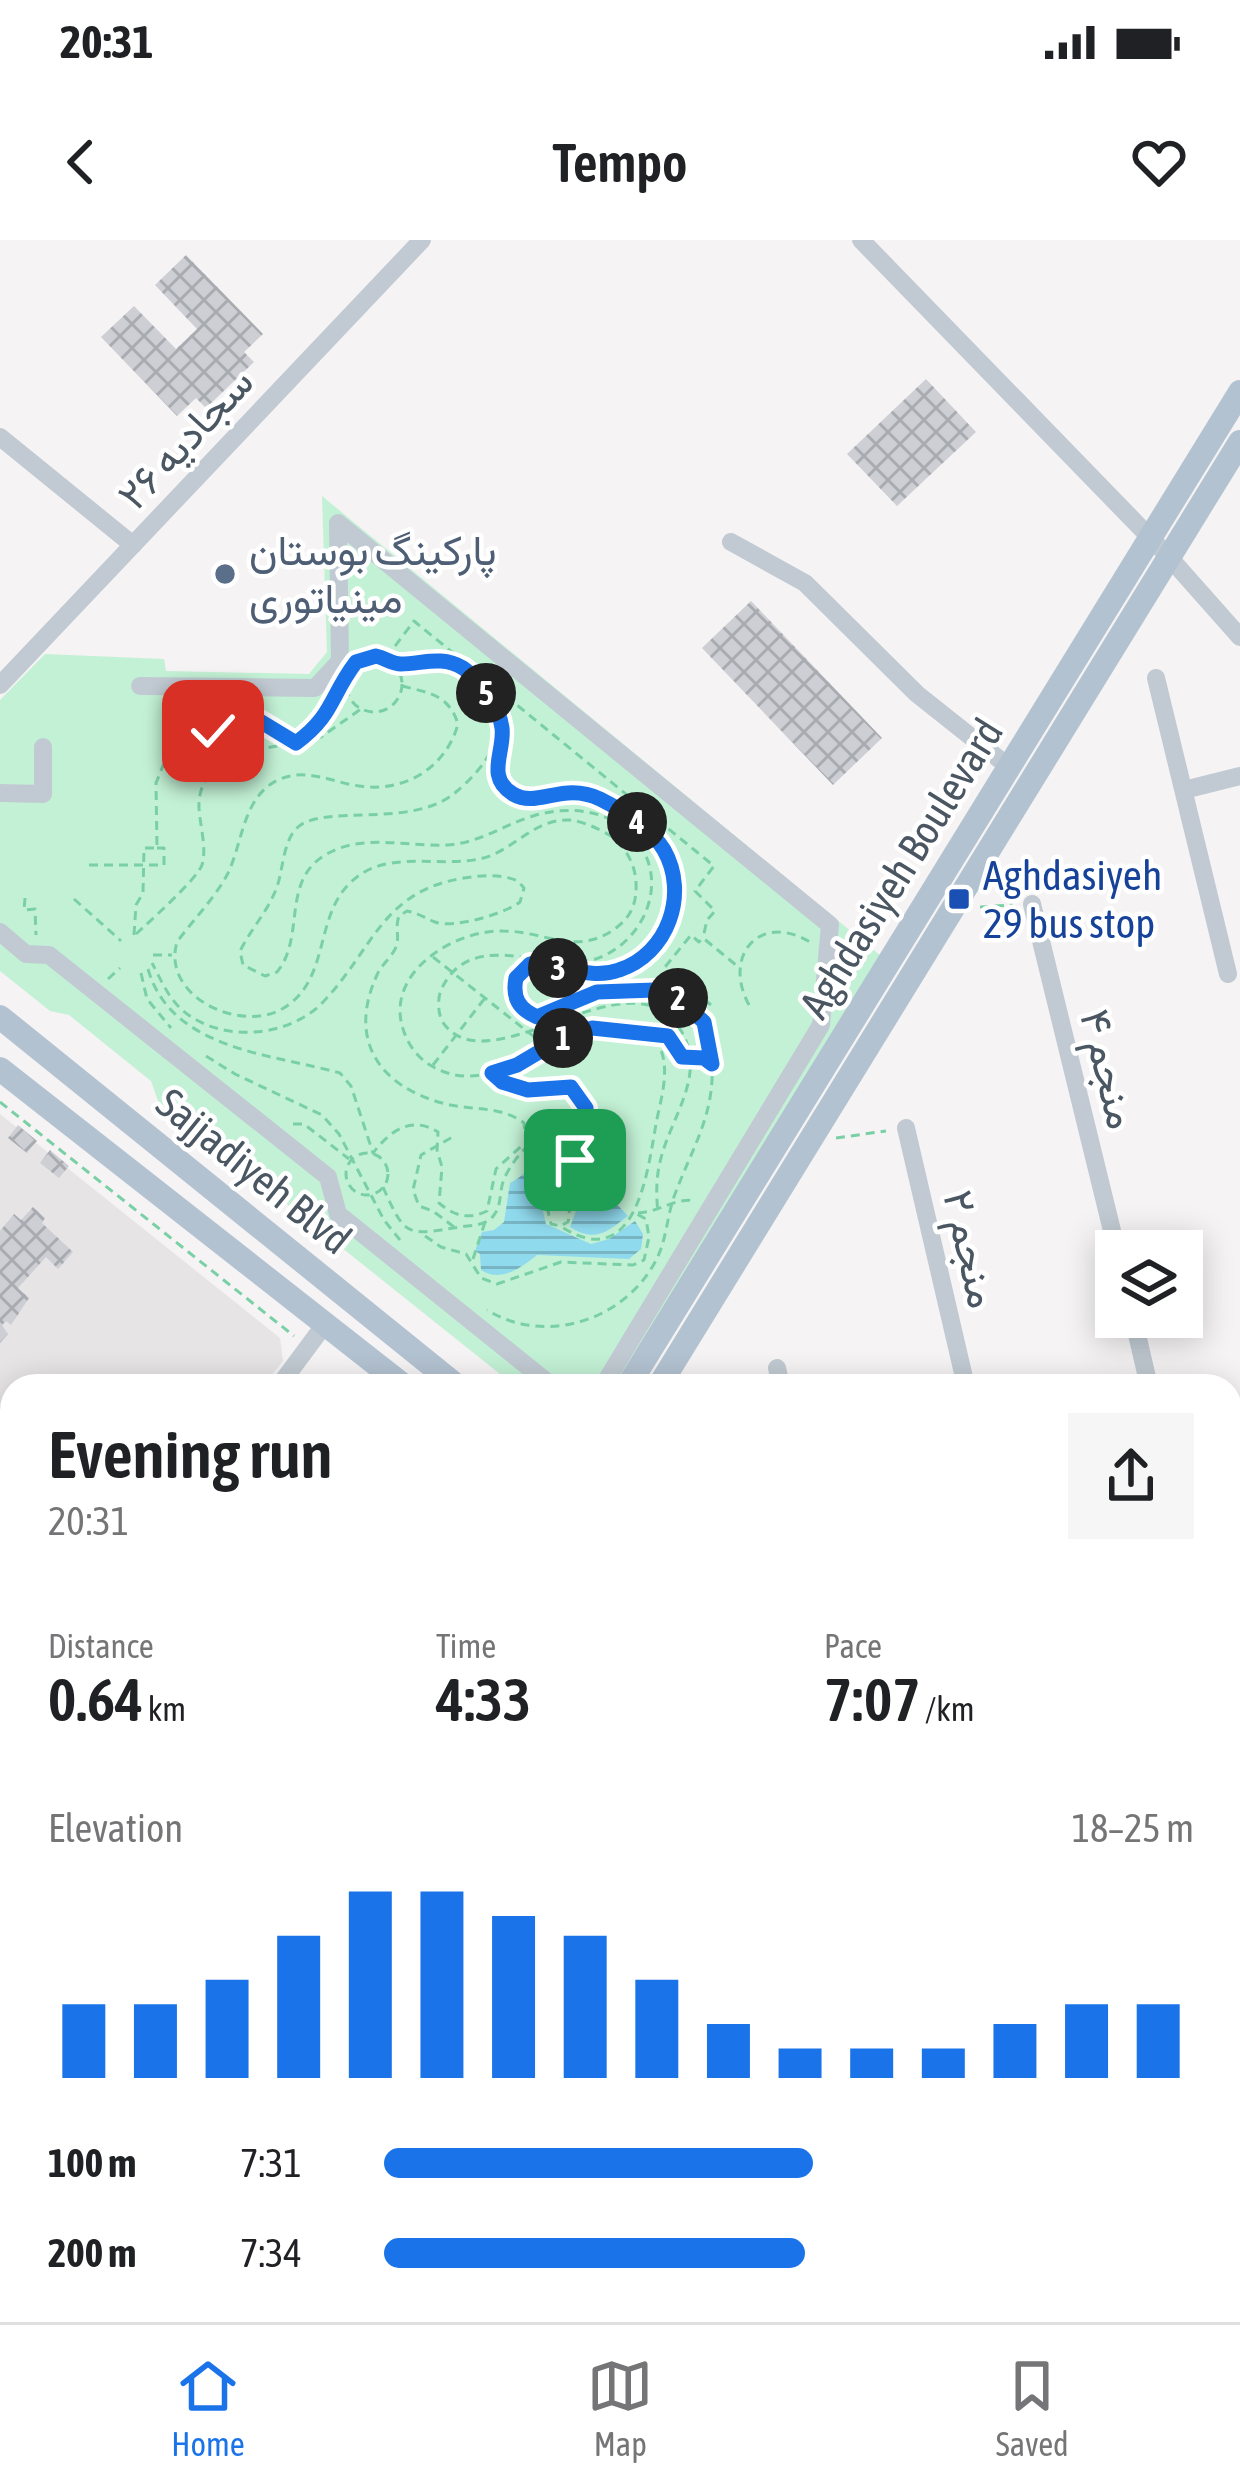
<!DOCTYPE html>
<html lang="en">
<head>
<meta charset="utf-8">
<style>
	body { margin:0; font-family:"Asap Condensed",Vazirmatn,sans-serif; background:#f6f6f6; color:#202124; height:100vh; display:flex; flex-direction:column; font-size:45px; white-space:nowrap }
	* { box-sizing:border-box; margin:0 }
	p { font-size:39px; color:#757577 }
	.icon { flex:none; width:66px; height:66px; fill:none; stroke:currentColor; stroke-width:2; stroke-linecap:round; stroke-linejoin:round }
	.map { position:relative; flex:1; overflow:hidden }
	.drawer { position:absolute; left:0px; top:1134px; width:1242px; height:948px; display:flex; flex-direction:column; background:#fff; border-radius:36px 36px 0 0; box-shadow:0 6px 30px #0003 }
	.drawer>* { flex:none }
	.controls { position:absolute; left:1095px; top:990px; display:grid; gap:24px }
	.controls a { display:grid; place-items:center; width:108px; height:108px; border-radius:0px; background:#fff; box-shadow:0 6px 30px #0003; font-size:60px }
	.pin { position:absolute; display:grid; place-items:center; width:102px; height:102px; color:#fff; margin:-51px; border-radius:24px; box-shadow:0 6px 18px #0006 }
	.km { position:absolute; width:60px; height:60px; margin:-30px; border-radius:50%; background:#222; color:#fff; font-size:33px; line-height:60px; text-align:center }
	.round { display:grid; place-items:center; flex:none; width:126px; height:126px; border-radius:0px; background:#f6f6f6 }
	.headline { display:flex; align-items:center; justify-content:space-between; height:204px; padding:0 48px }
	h1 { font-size:66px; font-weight:600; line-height:90px }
	.metrics { display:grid; grid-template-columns:repeat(3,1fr); gap:18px; height:204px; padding:12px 48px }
	.metrics div { display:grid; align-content:center }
	.metrics b { font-size:60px; font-weight:600 }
	.metrics small { font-size:33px; font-weight:400 }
	.metrics p { font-size:33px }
	.chart { height:336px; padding:24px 48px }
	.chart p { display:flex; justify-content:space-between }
	.chart svg { width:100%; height:216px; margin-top:12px; stroke:#1a73e8; stroke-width:6 }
	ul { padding:0 48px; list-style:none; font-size:39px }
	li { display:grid; grid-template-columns:192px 144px 1fr; align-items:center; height:90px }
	li i { height:30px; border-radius:15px; background:#1a73e8 }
	.status { display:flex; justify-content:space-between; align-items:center; height:84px; padding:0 60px; background:#fff; direction:ltr }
	.status svg { height:33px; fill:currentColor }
	header { display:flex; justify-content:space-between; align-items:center; height:156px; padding:0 48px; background:#fff; font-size:54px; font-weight:600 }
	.tab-bar { display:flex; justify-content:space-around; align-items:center; height:168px; border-top:3px solid #e0e0e0; background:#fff; font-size:33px; color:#757577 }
	.tab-bar a { display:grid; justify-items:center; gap:6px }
	.tab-bar .selected { color:#1a73e8 }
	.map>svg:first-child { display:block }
	.education { fill:#e6e4e5 }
	.green { fill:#c3f1d5 }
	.water { fill:url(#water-rules) }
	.building { fill:url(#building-cross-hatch) }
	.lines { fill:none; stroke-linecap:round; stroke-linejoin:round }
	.path { stroke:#7ad0a6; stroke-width:3; stroke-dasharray:9 6; stroke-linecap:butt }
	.minor { stroke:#c1cad2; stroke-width:18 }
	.major { stroke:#b3c2d1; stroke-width:24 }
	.route-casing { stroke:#fff; stroke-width:24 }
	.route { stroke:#1a73e8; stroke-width:15 }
	.service-dot { fill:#5c6f8a; stroke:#fff; stroke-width:4.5 }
	.transit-dot { fill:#1a4fb4; stroke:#fff; stroke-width:4.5 }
	.labels { text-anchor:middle; stroke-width:9; stroke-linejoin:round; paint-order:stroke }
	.street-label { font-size:42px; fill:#4a5661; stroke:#fff }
	.service-label { font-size:42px; fill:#4e5e75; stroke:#fff; text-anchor:start }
	.transit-label { font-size:42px; fill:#164399; stroke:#fff; text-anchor:start }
</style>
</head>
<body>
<div class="status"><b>20:31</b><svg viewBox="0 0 49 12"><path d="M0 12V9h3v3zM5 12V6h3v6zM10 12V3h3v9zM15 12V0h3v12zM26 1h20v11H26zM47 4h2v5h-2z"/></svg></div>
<header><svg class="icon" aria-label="back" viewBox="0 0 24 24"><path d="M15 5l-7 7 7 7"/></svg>Tempo<svg class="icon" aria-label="heart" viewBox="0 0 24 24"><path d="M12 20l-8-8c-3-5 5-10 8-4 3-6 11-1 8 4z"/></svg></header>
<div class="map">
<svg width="1240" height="2082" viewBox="0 0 1240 2082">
	<defs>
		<pattern id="water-rules" width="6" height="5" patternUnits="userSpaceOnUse" patternTransform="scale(3)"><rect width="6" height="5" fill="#90daee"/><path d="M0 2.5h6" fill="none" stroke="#78b4c4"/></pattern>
		<pattern id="building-cross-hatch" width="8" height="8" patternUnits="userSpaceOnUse" patternTransform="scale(3)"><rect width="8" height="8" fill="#cdcfd5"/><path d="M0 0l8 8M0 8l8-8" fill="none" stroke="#a8abb0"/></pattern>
	</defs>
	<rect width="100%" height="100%" fill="#f5f3f3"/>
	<path class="education" d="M0 874 280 1098 283 1121 263 1146H12V1346L0 1351Z"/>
	<g class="green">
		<path d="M322 256 881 716 623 1146H515L158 861 151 841 69 775 50 771 0 731V460L45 414 164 419 166 431 309 434 327 412Z"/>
		<path d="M12 1854V1934L0 1952V1858Z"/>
	</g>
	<g class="water">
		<path d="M565 908 571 913 555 955 542 967 546 984 591 1004 609 999 635 981 643 994 641 1009 629 1019 537 1015C521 1028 500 1043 481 1030L480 1014 475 1011 482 992 494 990 504 982 510 943C534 931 536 910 565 908Z"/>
		<path d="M577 922 628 976C607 992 595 1003 570 987L576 971 564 958Z"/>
	</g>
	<g class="building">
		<path d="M186 15 263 94 244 112 254 122 206 168 196 158 177 176 101 97 134 66 176 109 197 89 155 45Z"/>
		<path d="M926 139 976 192 897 266 847 214Z"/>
		<path d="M751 361 882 498 833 545 702 408Z"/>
		<path d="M18 885 37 901 27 913 8 898Z"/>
		<path d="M50 910 69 926 59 938 40 923Z"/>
		<path d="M33 967 45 978 42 983 73 1012 58 1029 46 1017 18 1048 29 1058 11 1085 6 1081 2 1085 8 1094 0 1103V991L14 974 21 980Z"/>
		<path d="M12 1163V1277L6 1279 0 1258V1166Z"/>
	</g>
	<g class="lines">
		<g class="path">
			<circle cx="374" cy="444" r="28"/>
			<path d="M386 418 414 381 714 626 695 651 715 671 707 680 703 698"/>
			<path d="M395 425C407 423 420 419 432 419 466 420 501 459 502 493 503 513 490 527 503 546 524 574 554 547 580 553 631 563 687 615 673 671 667 691 655 710 637 722 597 747 568 721 529 724 510 737 511 754 525 771 548 781 561 764 583 756 615 744 662 743 689 765 705 778 709 795 711 814 718 869 693 906 675 954 666 978 667 1002 654 1024 621 1082 544 1105 487 1070"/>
			<path d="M401 435C413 430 423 426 436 428 471 433 503 474 491 510 485 525 468 542 456 552 414 589 324 564 298 587 283 600 283 630 277 647 268 671 251 689 240 711L243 725 265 736 277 732C305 698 282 644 322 617 359 592 406 607 447 605 480 603 503 585 533 576 574 563 624 572 644 612 668 658 632 715 583 722 538 728 469 689 441 750 437 760 438 776 444 784 491 847 631 709 680 789 708 833 672 875 661 918 656 936 656 954 658 973"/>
			<path d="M402 446C430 453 449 455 458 484 446 528 404 553 359 546 331 542 306 527 278 540 242 557 243 604 227 635 214 659 193 680 177 702 161 756 239 793 282 769 330 742 314 679 349 644 384 608 435 628 479 619 512 613 532 579 569 580 583 581 599 589 611 596 625 606 635 624 636 642 637 662 632 676 616 688 577 717 545 691 503 691 459 690 399 724 400 772 401 793 412 814 430 825 508 873 576 746 651 799 657 803 660 806 662 813 669 836 660 862 656 884 647 936 635 1035 560 986"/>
			<path d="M300 502 321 497 361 469"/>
			<path d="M89 625H164V608H157"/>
			<path d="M25 658 24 670 35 669 36 695"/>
			<path d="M74 659 121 701"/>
			<path d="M980 667 1013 665"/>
			<path d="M136 694C149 682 197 639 202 625 207 608 200 586 199 568 197 518 254 509 291 504"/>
			<path d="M134 695 136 665 143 653 144 608H157L156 543 171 506 207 490 236 491 253 477 296 503 317 489 342 445"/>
			<path d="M153 715H172"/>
			<path d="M433 717 547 807"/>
			<path d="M148 729C171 810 272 814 340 833L351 846 373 913C390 891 411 875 438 892L437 910 442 927 439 963C454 976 469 980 487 971L496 929 526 902 524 883C501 865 470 871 442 863 377 845 348 798 377 735 381 725 395 714 397 704 399 693 395 687 399 676L407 671C419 673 424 678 435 682 453 689 504 674 520 662L524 648 518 641C501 634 482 635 464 638 382 651 374 708 324 761 290 798 220 804 181 769 168 757 160 738 152 723"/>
			<path d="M141 733 147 759 171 788"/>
			<path d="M108 739 120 728"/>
			<path d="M711 765 665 727 691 695 699 702 703 698 736 725"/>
			<path d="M749 765C722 715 760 672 810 702"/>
			<path d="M649 795 669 796 682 817 704 818 713 824"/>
			<path d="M206 816 235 834 322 875 339 894 384 980 400 1000"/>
			<path d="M433 825 485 758"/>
			<path d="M493 834C519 856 540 845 571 846L586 868 574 896"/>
			<path d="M0 862 294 1096"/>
			<path d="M293 884H304L349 919"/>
			<path d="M836 898 886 891"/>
			<circle cx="367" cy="934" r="21"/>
			<path d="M383 947C406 999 407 995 460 987 472 985 486 986 494 975 502 965 499 951 504 939 515 915 539 888 566 892L577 911 557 963 548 971 551 984 560 986 568 982 570 973 566 965 557 963"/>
			<path d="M638 973C660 972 675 957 696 961"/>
			<path d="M454 987 433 971 419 966 413 950 421 915 456 895"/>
			<path d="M425 996 441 1007 466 1014 481 1038 497 1044 561 1022 633 1025 644 1020 649 997 646 979 637 974"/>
			<path d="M473 1019 485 982"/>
		</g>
		<g class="minor">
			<path d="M861 0 1169 317 1240 397"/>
			<path d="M0 197 133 305"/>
			<path d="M731 302 805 343 917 454 1009 527"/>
			<path d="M1156 438 1228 734"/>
			<path d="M0 445 422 0"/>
			<path d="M140 446 315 448 340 421 338 283 830 685 821 785 603 1146"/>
			<path d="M1184 550 1240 536"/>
			<path d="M0 553 43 554V507"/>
			<path d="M1032 664 1117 1011"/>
			<path d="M0 692 26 714 49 715 328 937 338 974 552 1146"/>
			<path d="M906 888 966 1146"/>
			<path d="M1133 1077 1149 1146"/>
			<path d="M777 1128 781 1146"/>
			<path d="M279 1146 325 1084"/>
			<path d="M1230 1270 1240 1268"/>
			<path d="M0 1375 12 1370"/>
			<path d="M1230 1475 1240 1515"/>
			<path d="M0 1846 12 1843"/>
			<path d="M1230 1946 1240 1944"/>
			<path d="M232 2070 234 2082"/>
			<path d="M431 2070 434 2082"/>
			<path d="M913 2070 916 2082"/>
			<path d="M1027 2070 1030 2082"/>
			<path d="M1210 2070 1213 2082"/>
			<path d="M621 2082 673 2070"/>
		</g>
		<g class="major">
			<path d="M0 777 457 1146"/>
			<path d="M0 829 404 1146"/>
			<path d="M628 1146 1240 152"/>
			<path d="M659 1146 1240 202"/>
			<path d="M1230 1760 1240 1768"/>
			<path d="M1230 1805 1240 1813"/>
			<path d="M65 2082 72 2070"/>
			<path d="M96 2082 103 2070"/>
		</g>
	</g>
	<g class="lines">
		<g class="route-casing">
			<path id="route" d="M213 491H236L253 477 296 503C334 475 330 456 356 422L376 416C385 418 392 424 401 424 423 424 441 415 463 428 481 440 499 466 502 488 505 512 485 537 513 554 538 569 562 541 600 559 624 571 650 587 664 610 689 654 668 714 619 730 588 741 560 722 530 724L516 738C512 758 519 769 537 777L597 752 655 750 675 756 704 782 712 824 704 818 682 817 668 796 592 788 561 799 517 825 492 833 502 842 528 850 571 847 586 868 573 898 578 910 575 920"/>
		</g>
		<use href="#route" class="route"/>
	</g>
	<circle class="service-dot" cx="225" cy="334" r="12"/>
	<rect class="transit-dot" x="947" y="647" width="24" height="24" rx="6"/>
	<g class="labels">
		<g class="street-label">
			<text transform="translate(185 198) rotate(-47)" y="15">سجادیه ۲۶</text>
			<text transform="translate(901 628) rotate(-58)" y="15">Aghdasiyeh Boulevard</text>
			<text transform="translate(1109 829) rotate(76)" y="15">منجم ۴</text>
			<text transform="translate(254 931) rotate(39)" y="15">Sajjadiyeh Blvd</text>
			<text transform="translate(971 1009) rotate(77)" y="15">منجم ۲</text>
		</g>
		<g class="service-label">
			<text x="249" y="325">پارکینگ بوستان<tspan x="249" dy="48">مینیاتوری</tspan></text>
		</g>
		<g class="transit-label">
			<text x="983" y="650">Aghdasiyeh<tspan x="983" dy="48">29 bus stop</tspan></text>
		</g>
	</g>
</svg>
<div class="controls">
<a><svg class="icon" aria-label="layers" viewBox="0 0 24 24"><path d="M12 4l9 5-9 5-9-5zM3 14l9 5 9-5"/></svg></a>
</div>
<div class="pin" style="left:575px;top:920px;background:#1e9e55"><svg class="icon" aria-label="arrive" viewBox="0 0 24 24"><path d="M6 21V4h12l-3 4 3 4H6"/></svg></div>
<div class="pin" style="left:213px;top:491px;background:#d93025"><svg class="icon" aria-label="check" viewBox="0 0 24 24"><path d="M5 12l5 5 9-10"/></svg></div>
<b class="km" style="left:563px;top:798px">1</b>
<b class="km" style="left:678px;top:758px">2</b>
<b class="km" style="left:558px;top:728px">3</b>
<b class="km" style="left:637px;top:582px">4</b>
<b class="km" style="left:486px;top:453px">5</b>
<section class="drawer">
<div class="headline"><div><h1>Evening run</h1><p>20:31</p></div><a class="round"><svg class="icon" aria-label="share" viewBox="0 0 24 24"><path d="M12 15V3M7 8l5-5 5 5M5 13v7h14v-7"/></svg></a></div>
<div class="metrics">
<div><p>Distance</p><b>0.64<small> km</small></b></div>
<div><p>Time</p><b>4:33</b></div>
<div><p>Pace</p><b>7:07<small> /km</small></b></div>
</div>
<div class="chart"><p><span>Elevation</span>18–25 m</p>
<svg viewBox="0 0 160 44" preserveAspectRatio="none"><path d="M5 44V29M15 44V29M25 44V24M35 44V15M45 44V6M55 44V6M65 44V11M75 44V15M85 44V24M95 44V33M105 44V38M115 44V38M125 44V38M135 44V33M145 44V29M155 44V29"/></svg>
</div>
<ul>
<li><b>100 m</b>7:31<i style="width:53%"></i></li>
<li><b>200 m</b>7:34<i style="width:52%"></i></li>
</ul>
</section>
</div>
<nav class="tab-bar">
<a class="selected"><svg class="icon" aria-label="home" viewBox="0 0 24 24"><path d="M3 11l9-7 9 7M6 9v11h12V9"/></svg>Home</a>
<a><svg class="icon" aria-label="map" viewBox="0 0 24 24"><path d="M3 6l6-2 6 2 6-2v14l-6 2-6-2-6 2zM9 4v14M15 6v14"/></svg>Map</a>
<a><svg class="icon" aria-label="saved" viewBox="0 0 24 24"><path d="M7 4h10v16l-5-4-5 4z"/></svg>Saved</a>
</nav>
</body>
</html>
